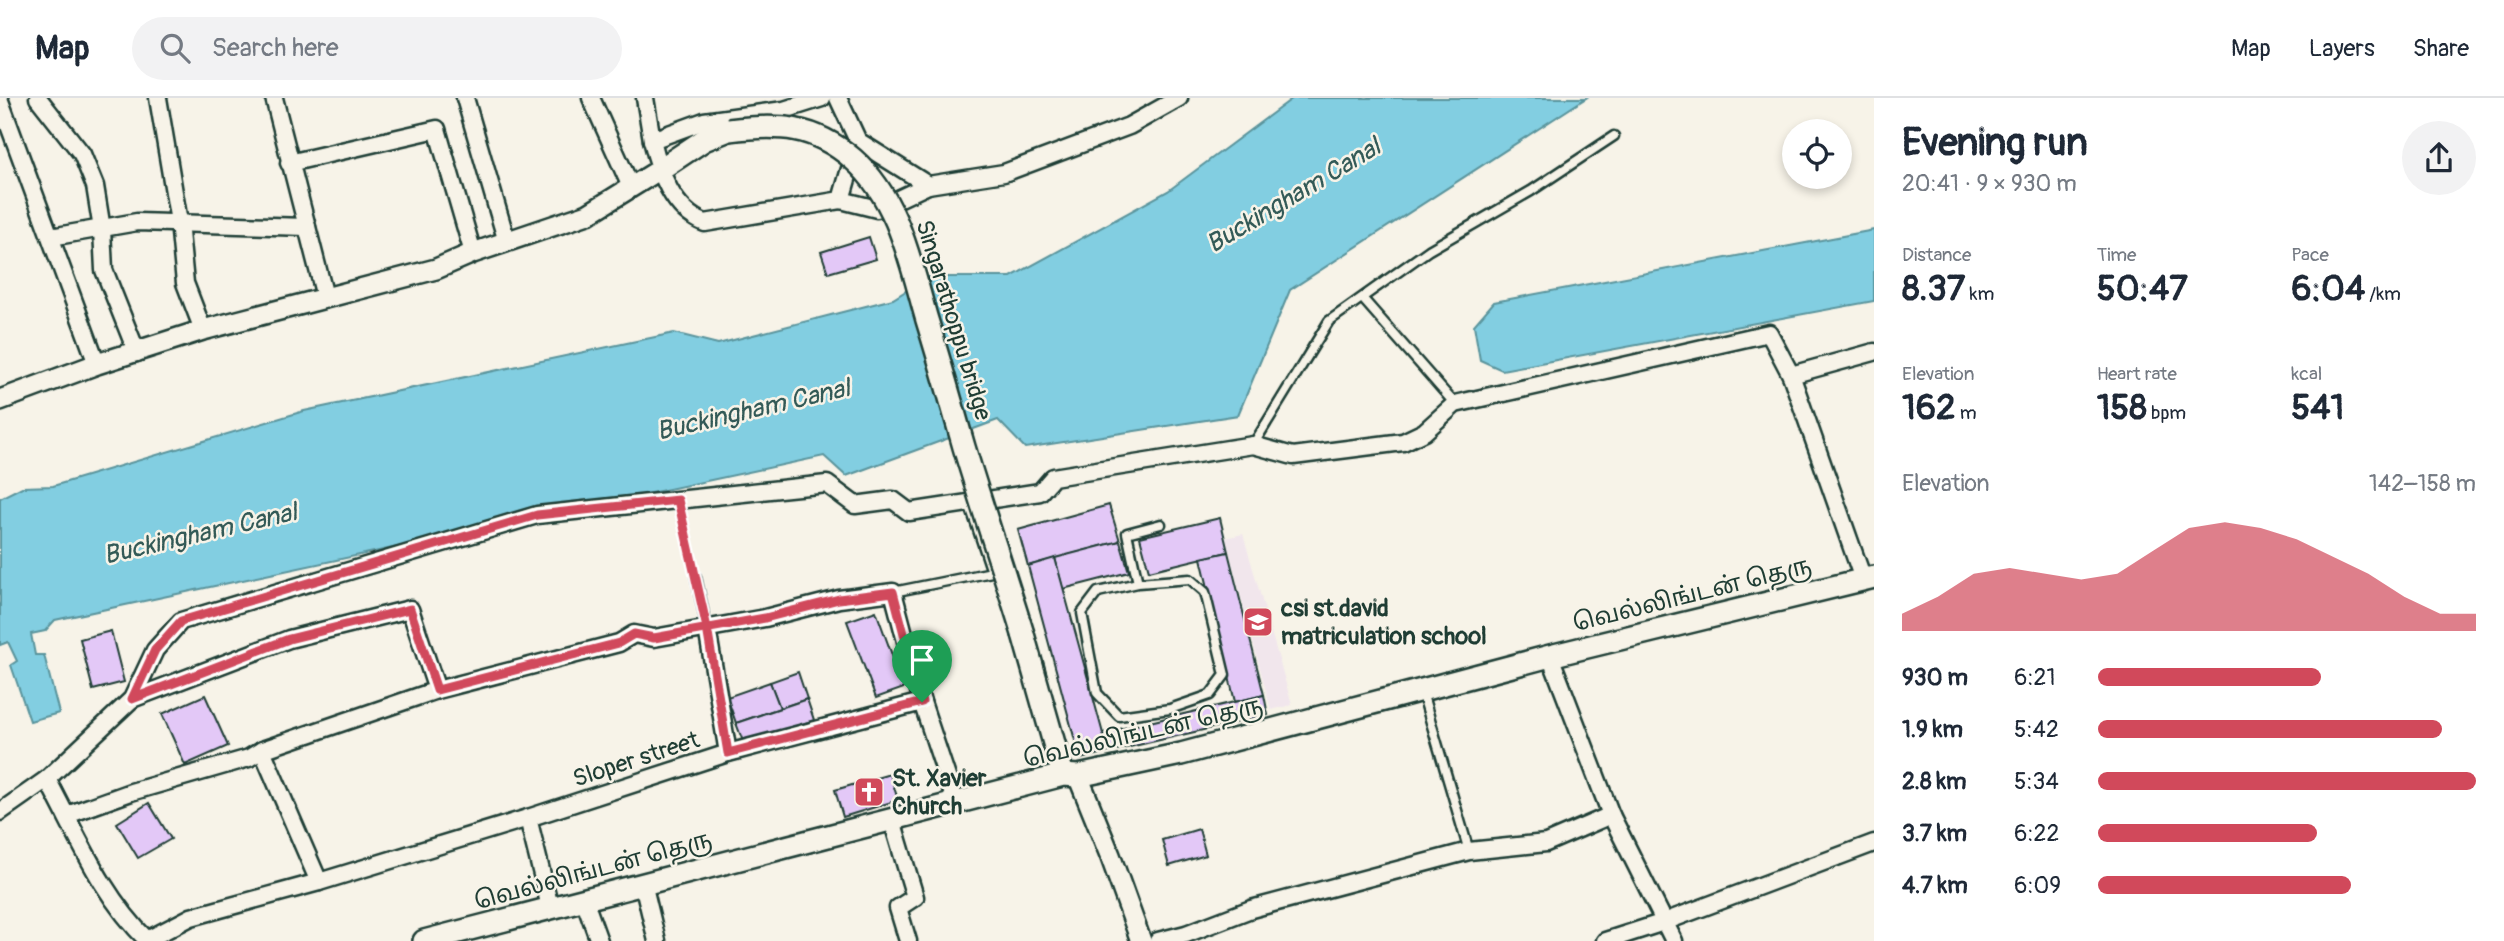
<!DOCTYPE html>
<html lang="en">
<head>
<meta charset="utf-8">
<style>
	body { margin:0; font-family:Pangolin,"Noto Sans Tamil",sans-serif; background:#f2f2f3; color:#1f2937; height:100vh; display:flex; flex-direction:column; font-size:26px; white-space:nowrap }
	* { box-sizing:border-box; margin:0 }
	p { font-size:23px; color:#747a83 }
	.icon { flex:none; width:38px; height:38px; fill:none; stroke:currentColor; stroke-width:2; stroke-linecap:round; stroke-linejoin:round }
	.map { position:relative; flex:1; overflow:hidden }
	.panel { display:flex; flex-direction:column; background:#fff; width:630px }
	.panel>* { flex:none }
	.tools { position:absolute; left:1782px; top:21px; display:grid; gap:14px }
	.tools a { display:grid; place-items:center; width:70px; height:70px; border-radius:50%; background:#fff; box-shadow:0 4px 10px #0003; font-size:35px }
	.pin { position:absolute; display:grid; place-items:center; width:60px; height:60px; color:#fff; margin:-72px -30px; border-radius:50% 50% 50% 0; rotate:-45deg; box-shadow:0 0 7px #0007 }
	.pin .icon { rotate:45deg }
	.round { display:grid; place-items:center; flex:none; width:74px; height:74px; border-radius:37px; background:#f2f2f3 }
	.head { display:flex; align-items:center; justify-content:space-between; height:119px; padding:0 28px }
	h1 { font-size:38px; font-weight:700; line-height:52px }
	.stats { display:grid; grid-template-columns:repeat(3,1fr); gap:10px; height:119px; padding:7px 28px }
	.stats div { display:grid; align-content:center }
	.stats b { font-size:35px; font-weight:700 }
	.stats small { font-size:19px; font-weight:400 }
	.stats p { font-size:19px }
	.chart { height:196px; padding:14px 28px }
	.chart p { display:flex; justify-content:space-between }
	.chart svg { width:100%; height:126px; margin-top:7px; fill:#d1495b; opacity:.7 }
	ul { padding:0 28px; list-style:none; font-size:23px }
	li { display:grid; grid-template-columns:112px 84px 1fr; align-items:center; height:52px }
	li i { height:18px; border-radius:9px; background:#d1495b }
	header { display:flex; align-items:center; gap:42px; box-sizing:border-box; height:98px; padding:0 35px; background:#fff; border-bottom:2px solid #e0e1e3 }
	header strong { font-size:33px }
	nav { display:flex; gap:38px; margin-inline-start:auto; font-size:24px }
	.search { width:490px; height:63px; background:#f2f2f3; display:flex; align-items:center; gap:18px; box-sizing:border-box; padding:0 24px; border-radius:38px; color:#747a83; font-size:26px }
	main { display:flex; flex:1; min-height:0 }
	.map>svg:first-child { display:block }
	.built { fill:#f1e6ec }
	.water { fill:#82cee1; stroke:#5a949c; stroke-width:2 }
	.building { fill:#e3c8f7; stroke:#1f3d34; stroke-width:2 }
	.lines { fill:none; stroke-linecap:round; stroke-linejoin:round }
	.service-casing { stroke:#1f3d34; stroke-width:13 }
	.minor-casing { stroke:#1f3d34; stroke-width:21 }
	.tertiary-casing { stroke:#1f3d34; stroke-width:24 }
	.secondary-casing { stroke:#1f3d34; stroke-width:26 }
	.path { stroke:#1f3d34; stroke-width:2.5; stroke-dasharray:7 5; stroke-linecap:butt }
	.service { stroke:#f7f3e8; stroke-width:8 }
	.minor { stroke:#f7f3e8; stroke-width:16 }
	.tertiary { stroke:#f7f3e8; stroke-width:19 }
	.secondary { stroke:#f7f3e8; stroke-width:21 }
	.secondary-bridge-casing { stroke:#1f3d34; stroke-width:26; stroke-linecap:butt }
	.secondary-bridge { stroke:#f7f3e8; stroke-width:21 }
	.route-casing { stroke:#fff; stroke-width:14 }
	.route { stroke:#d1495b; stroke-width:9 }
	.labels { text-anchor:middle; stroke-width:5; stroke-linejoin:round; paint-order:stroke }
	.street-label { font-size:24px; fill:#1f3d34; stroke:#f7f3e8 }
	.poi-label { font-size:24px; font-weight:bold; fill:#1f3d34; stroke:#f7f3e8; text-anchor:start }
	.water-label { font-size:26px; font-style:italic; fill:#335a57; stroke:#f7f3e8 }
</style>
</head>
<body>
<header>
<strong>Map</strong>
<div class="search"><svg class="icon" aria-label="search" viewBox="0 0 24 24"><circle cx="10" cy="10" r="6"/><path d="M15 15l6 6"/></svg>Search here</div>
<nav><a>Map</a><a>Layers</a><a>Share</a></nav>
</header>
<main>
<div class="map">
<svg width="1874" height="843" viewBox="0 0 1874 843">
	<rect width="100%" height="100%" fill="#f7f3e8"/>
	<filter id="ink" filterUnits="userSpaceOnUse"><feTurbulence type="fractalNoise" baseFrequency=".0143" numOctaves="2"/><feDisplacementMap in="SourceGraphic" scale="14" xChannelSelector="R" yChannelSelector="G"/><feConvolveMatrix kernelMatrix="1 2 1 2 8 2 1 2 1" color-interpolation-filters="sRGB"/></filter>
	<g filter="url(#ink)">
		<path class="built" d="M1243 436 1292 607 1271 612 1225 440Z"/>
		<g class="water">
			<path d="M1293 0H1586L1290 192 1238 317 1025 350 998 322 846 378 824 358 55 522 45 533 31 536 35 557H44L59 615 30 623 11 567 17 563 8 544 0 547V400L22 389 53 388 304 313 674 235 718 246 893 201 928 179H1011L1168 93Z"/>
			<path d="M1874 132V203L1502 272 1480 262 1474 227 1494 204Z"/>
		</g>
		<g class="building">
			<path d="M869 139 876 161 828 175 821 154Z"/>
			<path d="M1109 407 1120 443 1028 468 1018 432Z"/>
			<path d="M1220 420 1228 454 1149 473 1140 439Z"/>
			<path d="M1120 443 1129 474 1063 491 1055 460Z"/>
			<path d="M1228 454 1264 597 1235 604 1201 460Z"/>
			<path d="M1055 460 1108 654 1080 661 1028 468Z"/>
			<path d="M876 513 904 590 876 600 847 523Z"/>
			<path d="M111 533 124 584 93 592 80 541Z"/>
			<path d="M798 574 807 601 780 610 770 584Z"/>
			<path d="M770 584 780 610 736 625 727 599Z"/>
			<path d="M205 597 228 648 185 667 162 616Z"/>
			<path d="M1264 597 1268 617 1108 654 1103 635Z"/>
			<path d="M807 601 814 622 744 646 736 625Z"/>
			<path d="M890 676 898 702 843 719 835 692Z"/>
			<path d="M149 705 171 741 138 760 117 725Z"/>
			<path d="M1199 731 1206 757 1169 768 1162 742Z"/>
		</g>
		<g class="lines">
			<g class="service-casing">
				<g id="service">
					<path d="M1363 201 1455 306"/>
					<path d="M1253 347 1329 223 1429 152 1531 93 1614 38"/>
					<path d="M696 479 707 530"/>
					<path d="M1138 485 1098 494 1082 515 1097 595 1119 618 1170 611 1210 597 1225 577 1205 494 1190 481 1138 485 1127 435 1161 426"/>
					<path d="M893 494 992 474 969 405"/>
					<path d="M1422 594 1469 753"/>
				</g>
			</g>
			<g class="minor-casing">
				<g id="minor">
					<path d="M38 0 82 56 95 88 102 131 104 172 137 255"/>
					<path d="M158 0 179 124 185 185 203 232"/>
					<path d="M274 0 325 199"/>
					<path d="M465 0 507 144"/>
					<path d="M591 0 631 89"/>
					<path d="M645 0 652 42 704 23 784 12 822 0"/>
					<path d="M0 3 97 266"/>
					<path d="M652 42C660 75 672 112 705 125L841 102 858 43 838 0"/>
					<path d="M858 43 928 87 1004 75 1129 28 1179 0"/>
					<path d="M289 65 437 31 473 155"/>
					<path d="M841 102 877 111 928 87"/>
					<path d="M51 139 137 124 307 129"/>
					<path d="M1791 277 1863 481"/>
					<path d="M707 530 728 655"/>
					<path d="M1558 556 1550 558 1611 717 1674 843"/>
					<path d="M132 601 289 541 410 511 437 592"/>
					<path d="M262 652 319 784"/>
					<path d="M47 681C78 738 101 797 148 843"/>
					<path d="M0 714 47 681 132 601 155 552 181 523 537 417 827 386 855 407 893 402 909 414 1040 394 1053 379 1253 347 1293 358 1403 344 1424 334 1455 306 1769 235 1791 277 1874 254"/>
					<path d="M67 717 131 694 249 660 262 652 437 592 619 545 634 536 654 540 765 520 839 501 893 494 922 604 956 706"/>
					<path d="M528 720 550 809"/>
					<path d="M892 722 915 799 898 810 908 843"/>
					<path d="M643 785 657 843"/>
					<path d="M584 801 599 843"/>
					<path d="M147 842 191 819 319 784 528 720 728 655 922 604"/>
					<path d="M1158 843 1186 836 1251 811 1469 753 1546 745 1611 717"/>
					<path d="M1605 843 1664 824 1874 745"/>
				</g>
			</g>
			<g class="tertiary-casing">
				<g id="tertiary">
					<path d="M0 302 97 266 203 232 436 171 473 155 588 116 659 72"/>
					<path d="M1078 678 1110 757 1141 843"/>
				</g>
			</g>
			<g class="secondary-casing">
				<g id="secondary">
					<path d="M659 72 704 42 729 32"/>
					<path d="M1023 536 1063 677"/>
					<path d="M424 843 1063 677 1078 678 1181 656 1550 558 1874 479"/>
				</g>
			</g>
			<path class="path" d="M682 417 693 469"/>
			<use href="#service" class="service"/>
			<use href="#minor" class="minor"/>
			<use href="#tertiary" class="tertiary"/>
			<use href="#secondary" class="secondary"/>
			<g class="secondary-bridge-casing">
				<path id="secondary-bridge" d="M729 32C779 26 814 27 853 61 899 101 911 167 927 222 940 264 952 307 964 349 983 412 1004 474 1023 536"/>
			</g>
			<use href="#secondary-bridge" class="secondary-bridge"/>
		</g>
	</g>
	<g class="lines" filter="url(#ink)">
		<g class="route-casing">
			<path id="route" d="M922 604 893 494 839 501 765 520 654 540 634 536 619 545 437 592 410 511 289 541 132 601 155 552 181 523 537 417 678 402 707 530 728 655 922 604"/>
		</g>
		<use href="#route" class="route"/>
	</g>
	<defs>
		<g id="school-square" transform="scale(1.575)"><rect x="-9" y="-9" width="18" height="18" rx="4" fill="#d1495b" stroke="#f7f3e8"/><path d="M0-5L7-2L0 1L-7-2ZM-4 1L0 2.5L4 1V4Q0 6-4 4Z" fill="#fff"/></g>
		<g id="church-square" transform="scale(1.575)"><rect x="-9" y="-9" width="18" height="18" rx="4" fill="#d1495b" stroke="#f7f3e8"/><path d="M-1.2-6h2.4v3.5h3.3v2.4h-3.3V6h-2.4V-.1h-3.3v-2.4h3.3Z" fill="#fff"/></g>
	</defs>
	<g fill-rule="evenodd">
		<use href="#school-square" x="1258" y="524"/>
		<use href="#church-square" x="869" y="694"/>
	</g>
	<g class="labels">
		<g class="street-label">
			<text transform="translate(954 222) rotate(73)" y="8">Singarathoppu bridge</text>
			<text transform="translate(1692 496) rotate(-14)" y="8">வெல்லிங்டன் தெரு</text>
			<text transform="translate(1143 634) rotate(-13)" y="8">வெல்லிங்டன் தெரு</text>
			<text transform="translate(636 661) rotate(-18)" y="8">Sloper street</text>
			<text transform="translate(593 772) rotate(-15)" y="8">வெல்லிங்டன் தெரு</text>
		</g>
		<g class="poi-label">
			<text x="1281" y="518">csi st.david<tspan x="1281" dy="28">matriculation school</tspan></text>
			<text x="892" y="688">St. Xavier<tspan x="892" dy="28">Church</tspan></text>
		</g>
		<g class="water-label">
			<text transform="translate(1293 97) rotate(-31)" y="9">Buckingham Canal</text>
			<text transform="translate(753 311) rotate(-13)" y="9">Buckingham Canal</text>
			<text transform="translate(200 435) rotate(-13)" y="9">Buckingham Canal</text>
		</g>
	</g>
</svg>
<div class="tools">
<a><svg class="icon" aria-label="locate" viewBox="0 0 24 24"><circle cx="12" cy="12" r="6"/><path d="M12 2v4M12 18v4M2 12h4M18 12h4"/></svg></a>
</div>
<div class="pin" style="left:922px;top:604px;background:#1e9e55"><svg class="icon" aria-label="arrive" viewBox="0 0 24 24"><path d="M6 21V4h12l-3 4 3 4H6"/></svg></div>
</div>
<section class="panel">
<div class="head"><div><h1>Evening run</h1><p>20:41 · 9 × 930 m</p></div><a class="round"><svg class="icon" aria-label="share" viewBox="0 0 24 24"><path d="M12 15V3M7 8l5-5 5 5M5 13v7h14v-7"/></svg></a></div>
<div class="stats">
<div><p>Distance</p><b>8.37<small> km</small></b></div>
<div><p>Time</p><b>50:47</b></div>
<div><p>Pace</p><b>6:04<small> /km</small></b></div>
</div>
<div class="stats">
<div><p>Elevation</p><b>162<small> m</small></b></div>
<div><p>Heart rate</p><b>158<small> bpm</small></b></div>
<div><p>kcal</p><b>541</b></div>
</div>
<div class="chart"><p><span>Elevation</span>142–158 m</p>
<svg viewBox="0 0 160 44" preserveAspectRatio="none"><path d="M0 44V38L10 32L20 24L30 22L40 24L50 26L60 24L70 16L80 8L90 6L100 8L110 12L120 18L130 24L140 32L150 38L160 38V44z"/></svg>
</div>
<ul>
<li><b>930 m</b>6:21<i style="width:59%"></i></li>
<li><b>1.9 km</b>5:42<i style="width:91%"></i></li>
<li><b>2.8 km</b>5:34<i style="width:100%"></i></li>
<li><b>3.7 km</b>6:22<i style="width:58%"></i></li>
<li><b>4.7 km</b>6:09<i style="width:67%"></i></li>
</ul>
</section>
</main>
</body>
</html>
